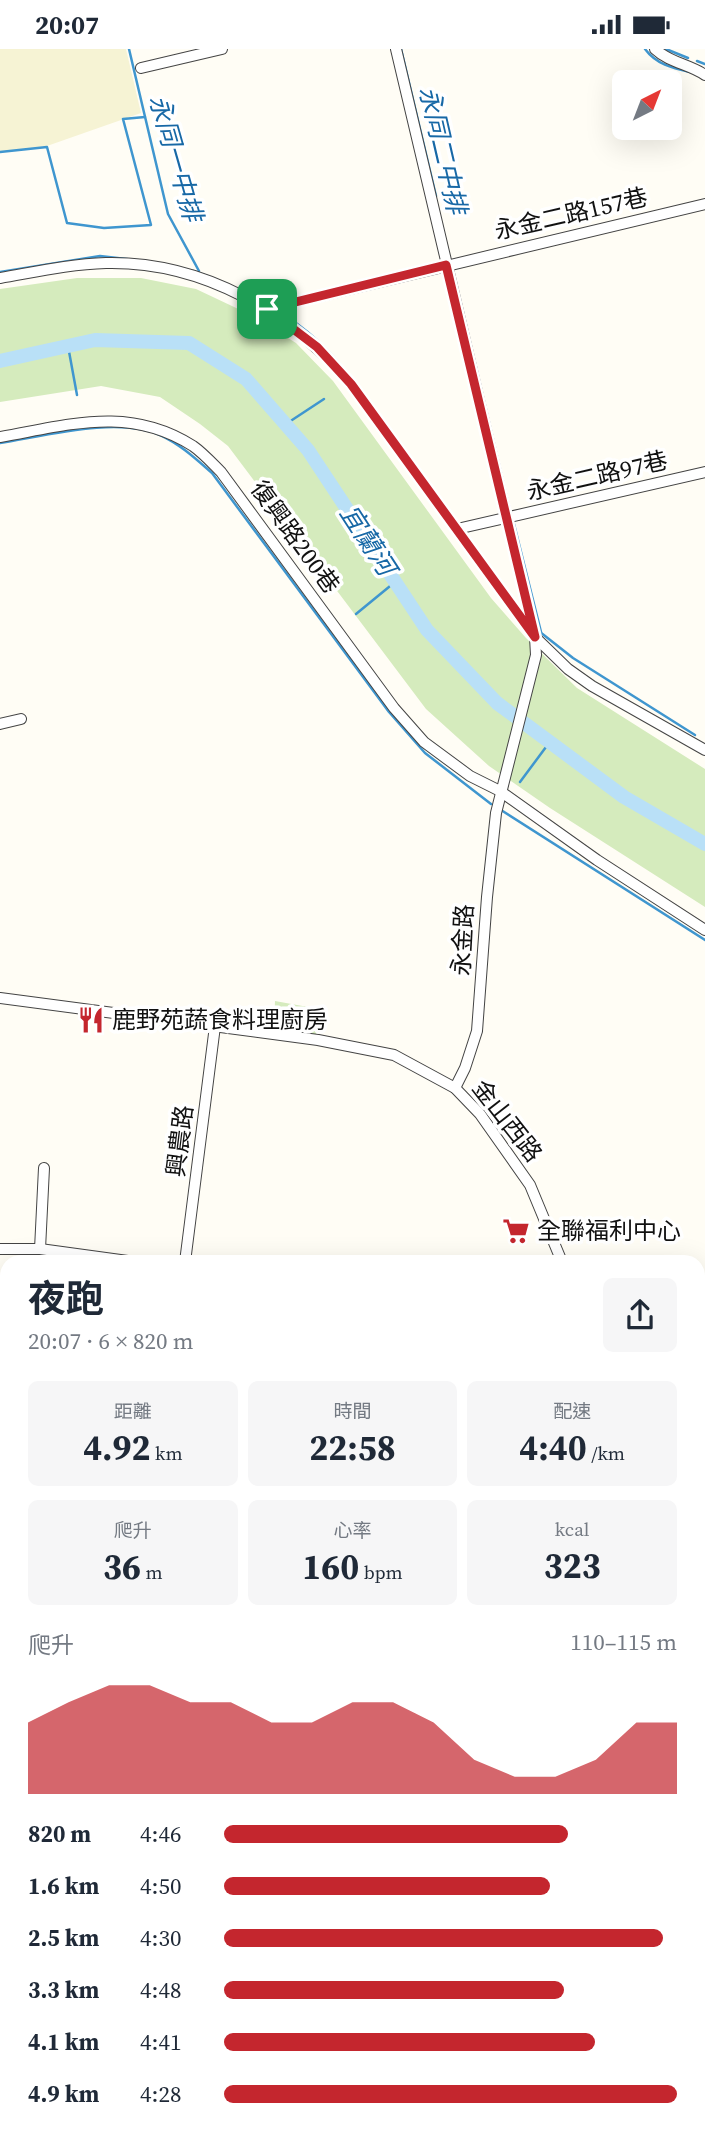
<!DOCTYPE html>
<html lang="zh-TW">
<head>
<meta charset="utf-8">
<style>
	body { margin:0; font-family:"Source Serif 4","Noto Sans TC",serif; background:#f6f6f7; color:#1f2937; height:100vh; display:flex; flex-direction:column; font-size:26px; white-space:nowrap }
	* { box-sizing:border-box; margin:0 }
	p { font-size:23px; color:#747a83 }
	.icon { flex:none; width:38px; height:38px; fill:none; stroke:currentColor; stroke-width:2; stroke-linecap:round; stroke-linejoin:round }
	.map { position:relative; flex:1; overflow:hidden }
	.details { position:absolute; left:0px; top:1206px; width:705px; height:884px; display:flex; flex-direction:column; background:#fff; border-radius:21px 21px 0 0; box-shadow:0 7px 28px #0002 }
	.details>* { flex:none }
	.needle { width:46px; rotate:42deg }
	.buttons { position:absolute; left:612px; top:21px; display:grid; gap:14px }
	.buttons a { display:grid; place-items:center; width:70px; height:70px; border-radius:10px; background:#fff; box-shadow:0 7px 28px #0002; font-size:35px }
	.pin { position:absolute; display:grid; place-items:center; width:60px; height:60px; color:#fff; margin:-30px; border-radius:14px; box-shadow:0 4px 10px #0006 }
	.round { display:grid; place-items:center; flex:none; width:74px; height:74px; border-radius:10px; background:#f6f6f7 }
	.overview { display:flex; align-items:center; justify-content:space-between; height:119px; padding:0 28px }
	h1 { font-size:38px; font-weight:700; line-height:52px }
	.figures { display:grid; grid-template-columns:repeat(3,1fr); gap:10px; height:119px; padding:7px 28px }
	.figures div { display:grid; align-content:center; border-radius:10px; background:#f6f6f7; text-align:center }
	.figures b { font-size:35px; font-weight:700 }
	.figures small { font-size:19px; font-weight:400 }
	.figures p { font-size:19px }
	.chart { height:196px; padding:14px 28px }
	.chart p { display:flex; justify-content:space-between }
	.chart svg { width:100%; height:126px; margin-top:7px; fill:#c4262e; opacity:.7 }
	ul { padding:0 28px; list-style:none; font-size:23px }
	li { display:grid; grid-template-columns:112px 84px 1fr; align-items:center; height:52px }
	li i { height:18px; border-radius:9px; background:#c4262e }
	.status { display:flex; justify-content:space-between; align-items:center; height:49px; padding:0 35px; background:#fff; direction:ltr }
	.status svg { height:19px; fill:currentColor }
	.map>svg:first-child { display:block }
	.farmland { fill:#f6f3d4 }
	.green { fill:#d5ebbd }
	.lines { fill:none; stroke-linecap:round; stroke-linejoin:round }
	.stream { stroke:#3f96cf; stroke-width:2.5 }
	.canal { stroke:#b9e0f7; stroke-width:9 }
	.river { stroke:#b9e0f7; stroke-width:14 }
	.minor-casing { stroke:#444; stroke-width:12 }
	.tertiary-casing { stroke:#444; stroke-width:15 }
	.primary-casing { stroke:#222; stroke-width:18 }
	.minor { stroke:#fff; stroke-width:10 }
	.tertiary { stroke:#fff; stroke-width:12 }
	.primary { stroke:#f9d66b; stroke-width:16 }
	.route-casing { stroke:#fff; stroke-width:14 }
	.route { stroke:#c4262e; stroke-width:9 }
	.labels { text-anchor:middle; stroke-width:7; stroke-linejoin:round; paint-order:stroke }
	.street-label { font-size:24px; fill:#111; stroke:#fff }
	.poi-label { font-size:24px; fill:#111; stroke:#fff; text-anchor:start }
	.water-label { font-size:26px; font-style:italic; fill:#1768a6; stroke:#fff }
</style>
</head>
<body>
<div class="status"><b>20:07</b><svg viewBox="0 0 49 12"><path d="M0 12V9h3v3zM5 12V6h3v6zM10 12V3h3v9zM15 12V0h3v12zM26 1h20v11H26zM47 4h2v5h-2z"/></svg></div>
<div class="map">
<svg width="705" height="2089" viewBox="0 0 705 2089">
	<rect width="100%" height="100%" fill="#fffdf5"/>
	<path class="farmland" d="M0 0H126L141 64 47 97 0 103Z"/>
	<g class="green">
		<path d="M77 229H141L196 240 251 266 296 294 333 332 491 549 526 589 577 639 705 720V858L550 759 489 717 426 660 228 397 200 375 160 348 101 337 0 353V240Z"/>
		<path d="M275 952 319 960 316 988 274 983Z"/>
	</g>
	<g class="lines">
		<g class="stream">
			<path d="M129 0 168 165 199 222"/>
			<path d="M401 0 436 147"/>
			<path d="M645 0C656 15 672 19 690 23"/>
			<path d="M666 0 688 9"/>
			<path d="M697 12 705 15"/>
			<path d="M0 103 47 98 67 174 104 179 151 176 123 70 145 68"/>
			<path d="M193 222 207 227"/>
			<path d="M0 223 100 207 135 211"/>
			<path d="M223 233 266 255"/>
			<path d="M279 263C307 279 332 304 351 329"/>
			<path d="M68 297 77 346"/>
			<path d="M286 375 324 350"/>
			<path d="M0 394C44 387 118 367 160 386 180 395 196 410 212 424L389 663 425 704 491 755"/>
			<path d="M514 475 541 583"/>
			<path d="M356 565 395 533"/>
			<path d="M540 583 573 609 695 686"/>
			<path d="M520 733 546 698"/>
			<path d="M501 761 705 891"/>
			<path d="M0 1586H7"/>
			<path d="M200 2082V2089"/>
			<path d="M449 2089 451 2082"/>
		</g>
		<path class="canal" d="M425 2089 427 2082"/>
		<path class="river" d="M0 312 95 291 189 294 246 330 308 401 427 581 497 654 624 748 705 795"/>
		<g class="minor-casing">
			<g id="minor">
				<path d="M396 0 535 588 536 606 496 764 487 848 477 982 465 1019 455 1039"/>
				<path d="M655 0C670 14 689 15 705 26"/>
				<path d="M141 19 222 0"/>
				<path d="M0 229C35 223 70 215 106 214 203 212 290 263 351 335L535 588 568 620 592 637 705 701"/>
				<path d="M267 260 705 155"/>
				<path d="M0 388C69 376 129 356 193 397 203 404 212 414 221 423L394 659 424 693 470 727 500 742 597 811 705 881"/>
				<path d="M457 480 705 423"/>
				<path d="M0 675 21 670"/>
				<path d="M0 949 318 991 394 1006 455 1039 480 1065 530 1136 562 1213"/>
				<path d="M0 1200H40L135 1213"/>
				<path d="M40 1200 44 1119"/>
				<path d="M185 1213 215 977"/>
				<path d="M0 1282 7 1307"/>
				<path d="M0 1324 7 1322"/>
				<path d="M698 1980H705"/>
				<path d="M0 2036 7 2035"/>
			</g>
		</g>
		<g class="tertiary-casing">
			<path id="tertiary" d="M435 2089 437 2082"/>
		</g>
		<g class="primary-casing">
			<g id="primary">
				<path d="M0 1441 7 1442"/>
				<path d="M698 1550 705 1552"/>
			</g>
		</g>
		<use href="#minor" class="minor"/>
		<use href="#tertiary" class="tertiary"/>
		<use href="#primary" class="primary"/>
	</g>
	<g class="lines">
		<g class="route-casing">
			<path id="route" d="M446 216 535 588 351 335 317 298 267 260Z"/>
		</g>
		<use href="#route" class="route"/>
	</g>
	<defs>
		<g id="restaurant-bare" transform="scale(2.1)"><path d="M-5-6h1v4h1v-4h1v4h1v-4h1v5L-1.5 .5V6h-2V.5L-5-1ZM5-6V6H3V1.5H1.5Q1.5-4 5-6Z" fill="#c4262e" stroke="#fff" stroke-width="2.5" paint-order="stroke"/></g>
		<g id="supermarket-bare" transform="scale(2.1)"><path d="M-6-5.5h2.5l.6 2H6L4.5 2H-2.5L-4.4-4H-6ZM-1.5 3.2a1.3 1.3 0 1 0 .1 0ZM3 3.2a1.3 1.3 0 1 0 .1 0Z" fill="#c4262e" stroke="#fff" stroke-width="2.5" paint-order="stroke"/></g>
	</defs>
	<g fill-rule="evenodd">
		<use href="#restaurant-bare" x="91" y="971"/>
		<use href="#supermarket-bare" x="516" y="1182"/>
	</g>
	<g class="labels">
		<g class="street-label">
			<text transform="translate(571 165) rotate(-13)" y="8">永金二路157巷</text>
			<text transform="translate(597 427) rotate(-13)" y="8">永金二路97巷</text>
			<text transform="translate(295 488) rotate(54)" y="8">復興路200巷</text>
			<text transform="translate(463 891) rotate(-87)" y="8">永金路</text>
			<text transform="translate(507 1072) rotate(52)" y="8">金山西路</text>
			<text transform="translate(180 1092) rotate(-83)" y="8">興農路</text>
		</g>
		<g class="poi-label">
			<text x="112" y="979">鹿野苑蔬食料理廚房</text>
			<text x="537" y="1190">全聯福利中心</text>
		</g>
		<g class="water-label">
			<text transform="translate(443 101) rotate(77)" y="9">永同二中排</text>
			<text transform="translate(176 109) rotate(74)" y="9">永同一中排</text>
			<text transform="translate(368 491) rotate(57)" y="9">宜蘭河</text>
		</g>
	</g>
</svg>
<div class="buttons">
<a><svg class="needle" viewBox="-14 -14 28 28"><path d="M0-13l5 13h-10z" fill="#e53935"/><path d="M0 13l5-13h-10z" fill="#747a83"/></svg></a>
</div>
<div class="pin" style="left:267px;top:260px;background:#1e9e55"><svg class="icon" aria-label="arrive" viewBox="0 0 24 24"><path d="M6 21V4h12l-3 4 3 4H6"/></svg></div>
<section class="details">
<div class="overview"><div><h1>夜跑</h1><p>20:07 · 6 × 820 m</p></div><a class="round"><svg class="icon" aria-label="share" viewBox="0 0 24 24"><path d="M12 15V3M7 8l5-5 5 5M5 13v7h14v-7"/></svg></a></div>
<div class="figures">
<div><p>距離</p><b>4.92<small> km</small></b></div>
<div><p>時間</p><b>22:58</b></div>
<div><p>配速</p><b>4:40<small> /km</small></b></div>
</div>
<div class="figures">
<div><p>爬升</p><b>36<small> m</small></b></div>
<div><p>心率</p><b>160<small> bpm</small></b></div>
<div><p>kcal</p><b>323</b></div>
</div>
<div class="chart"><p><span>爬升</span>110–115 m</p>
<svg viewBox="0 0 160 44" preserveAspectRatio="none"><path d="M0 44V19L10 12L20 6L30 6L40 12L50 12L60 19L70 19L80 12L90 12L100 19L110 32L120 38L130 38L140 32L150 19L160 19V44z"/></svg>
</div>
<ul>
<li><b>820 m</b>4:46<i style="width:76%"></i></li>
<li><b>1.6 km</b>4:50<i style="width:72%"></i></li>
<li><b>2.5 km</b>4:30<i style="width:97%"></i></li>
<li><b>3.3 km</b>4:48<i style="width:75%"></i></li>
<li><b>4.1 km</b>4:41<i style="width:82%"></i></li>
<li><b>4.9 km</b>4:28<i style="width:100%"></i></li>
</ul>
</section>
</div>
</body>
</html>
